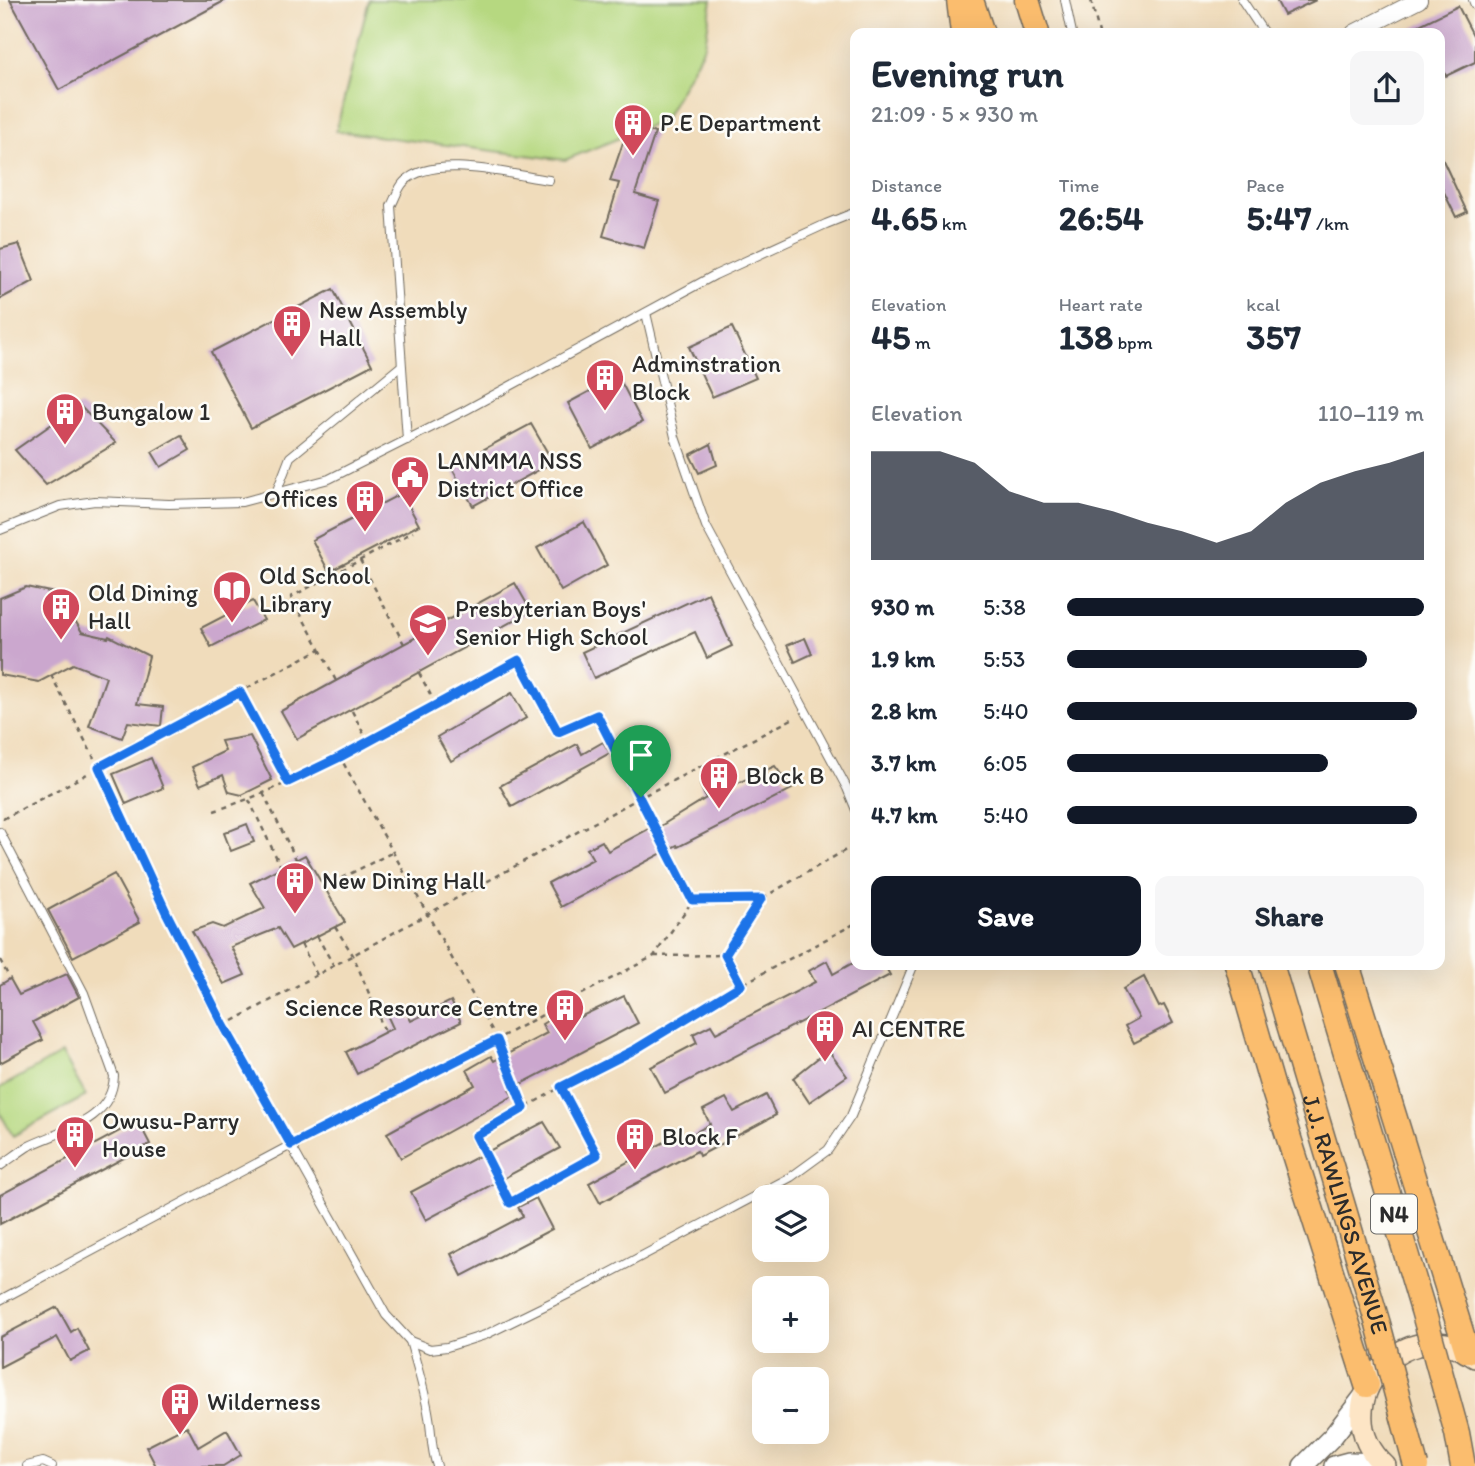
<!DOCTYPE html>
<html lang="en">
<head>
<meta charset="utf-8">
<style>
	body { margin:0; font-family:Itim,sans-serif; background:#f6f6f7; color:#1f2937; height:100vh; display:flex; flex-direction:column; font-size:26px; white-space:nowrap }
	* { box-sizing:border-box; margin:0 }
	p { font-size:23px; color:#747a83 }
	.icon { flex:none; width:38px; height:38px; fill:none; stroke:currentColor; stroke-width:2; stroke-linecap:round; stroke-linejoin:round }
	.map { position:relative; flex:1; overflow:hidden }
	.side { position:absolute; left:850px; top:28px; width:595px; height:942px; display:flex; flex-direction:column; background:#fff; border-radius:14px; box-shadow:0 7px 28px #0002 }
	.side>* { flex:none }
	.controls { position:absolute; left:752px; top:1185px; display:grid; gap:14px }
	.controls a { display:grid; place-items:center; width:77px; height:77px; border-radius:14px; background:#fff; box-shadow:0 7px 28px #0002; font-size:35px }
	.pin { position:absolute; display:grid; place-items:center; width:60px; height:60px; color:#fff; margin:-72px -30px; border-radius:50% 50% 50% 0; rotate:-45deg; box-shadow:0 0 7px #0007 }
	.pin .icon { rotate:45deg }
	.round { display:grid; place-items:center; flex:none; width:74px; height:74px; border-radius:14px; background:#f6f6f7 }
	.headline { display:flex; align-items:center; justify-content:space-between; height:119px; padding:0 21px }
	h1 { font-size:38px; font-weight:700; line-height:52px }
	.figures { display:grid; grid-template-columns:repeat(3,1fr); gap:10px; height:119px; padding:7px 21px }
	.figures div { display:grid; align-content:center }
	.figures b { font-size:35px; font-weight:700 }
	.figures small { font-size:19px; font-weight:400 }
	.figures p { font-size:19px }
	.chart { height:196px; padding:14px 21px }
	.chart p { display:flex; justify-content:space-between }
	.chart svg { width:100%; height:126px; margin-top:7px; fill:#111827; opacity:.7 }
	.action { display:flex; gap:14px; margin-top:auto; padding:14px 21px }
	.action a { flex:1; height:80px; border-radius:14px; background:#111827; color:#fff; font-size:28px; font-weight:700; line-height:80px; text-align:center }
	.action a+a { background:#f6f6f7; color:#1f2937 }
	ul { padding:0 21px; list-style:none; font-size:23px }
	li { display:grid; grid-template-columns:112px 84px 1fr; align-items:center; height:52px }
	li i { height:18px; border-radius:9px; background:#111827 }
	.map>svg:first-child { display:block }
	.green { fill:#b6d880; stroke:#708256; stroke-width:2 }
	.building { fill:#cba7ce }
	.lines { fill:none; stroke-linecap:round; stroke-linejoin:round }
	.service-casing { stroke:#70695d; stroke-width:10 }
	.minor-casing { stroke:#70695d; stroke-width:18 }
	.tertiary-casing { stroke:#70695d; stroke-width:22 }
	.secondary-casing { stroke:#70695d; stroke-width:24 }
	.trunk-casing { stroke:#70695d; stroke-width:27 }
	.path { stroke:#70695d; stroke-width:2.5; stroke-dasharray:5 5; stroke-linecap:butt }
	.service { stroke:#fff; stroke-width:8 }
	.minor { stroke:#fff; stroke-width:16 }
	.tertiary { stroke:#fff; stroke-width:19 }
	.secondary { stroke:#fde5c5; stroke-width:21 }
	.trunk { stroke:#fbbd6e; stroke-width:24 }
	.trunk-bridge-casing { stroke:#70695d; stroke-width:27; stroke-linecap:butt }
	.trunk-bridge { stroke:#fbbd6e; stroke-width:24 }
	.route-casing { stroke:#fff; stroke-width:14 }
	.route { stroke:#1a73e8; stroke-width:9 }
	.labels { text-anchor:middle; stroke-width:5; stroke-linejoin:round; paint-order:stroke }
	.shield { fill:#fdfcf7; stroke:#6a6a68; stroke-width:2 }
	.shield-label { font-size:23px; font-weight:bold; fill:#2b2b2b }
	.poi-label { font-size:24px; fill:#2b2b2b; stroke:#fdfcf7; text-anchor:start }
	.street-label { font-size:24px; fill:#2b2b2b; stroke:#fdfcf7 }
</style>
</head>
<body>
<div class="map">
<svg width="1475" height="1466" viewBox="0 0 1475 1466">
	<rect width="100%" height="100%" fill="#fdfcf7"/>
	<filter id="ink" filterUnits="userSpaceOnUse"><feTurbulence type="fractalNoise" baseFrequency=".0143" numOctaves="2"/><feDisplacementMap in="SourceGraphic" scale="14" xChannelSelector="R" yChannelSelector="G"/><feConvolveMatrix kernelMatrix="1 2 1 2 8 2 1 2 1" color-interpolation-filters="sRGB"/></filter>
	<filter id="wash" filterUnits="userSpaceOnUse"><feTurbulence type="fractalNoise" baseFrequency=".00686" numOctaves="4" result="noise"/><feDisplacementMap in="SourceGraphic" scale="28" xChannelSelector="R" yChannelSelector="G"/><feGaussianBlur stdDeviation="1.57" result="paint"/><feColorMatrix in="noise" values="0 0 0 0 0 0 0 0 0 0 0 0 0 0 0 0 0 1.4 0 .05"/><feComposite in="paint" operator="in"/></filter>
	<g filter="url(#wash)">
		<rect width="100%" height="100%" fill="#f0dcbb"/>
		<g class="green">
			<path d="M369 0H712L705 45 664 120 565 160 336 131Z"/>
			<path d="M62 1053 86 1096 13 1136 0 1113V1088Z"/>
		</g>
		<g id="blocks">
			<g class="building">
				<path d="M10 0H226L59 90Z"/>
				<path d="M1276 0H1316L1284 15Z"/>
				<path d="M1458 6 1475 39V62L1446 76 1440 65V33H1403Z"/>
				<path d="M629 125 655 133 635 194 659 201 644 248 603 236 619 183 610 181Z"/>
				<path d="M1440 154 1467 212 1456 217 1440 184Z"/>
				<path d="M19 244 34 281 0 299V249Z"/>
				<path d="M333 289 372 365 251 428 211 352Z"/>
				<path d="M732 327 756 378 712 397 689 347Z"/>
				<path d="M618 376 642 422 592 449 568 403Z"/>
				<path d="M79 405 116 443 46 485 15 450Z"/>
				<path d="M531 424 553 462 473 506 451 467Z"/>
				<path d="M181 435 190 450 161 467 152 452Z"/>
				<path d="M711 444 717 465 699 473 690 455Z"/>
				<path d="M402 493 419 525 329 572 312 540Z"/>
				<path d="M584 522 607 565 561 591 537 548Z"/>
				<path d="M515 583 531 611 297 739 281 711Z"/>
				<path d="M26 587 59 594 82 632 108 638 109 636 149 656 137 704 163 707 161 726 128 722 122 738 89 726 106 677 73 664 39 682 0 675V598Z"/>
				<path d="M708 593 732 646 707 658 695 632 594 678 582 652Z"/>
				<path d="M253 601 264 620 211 647 201 628Z"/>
				<path d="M805 638 812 654 795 662 787 645Z"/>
				<path d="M512 693 526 718 451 761 437 737Z"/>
				<path d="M250 736 272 780 242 795 229 792 223 775 200 785 192 767 225 751 221 741Z"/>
				<path d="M603 742 610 753 512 807 500 786 577 744 582 754Z"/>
				<path d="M151 758 163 788 126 804 113 774Z"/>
				<path d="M775 766 792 789 678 847 677 845 561 907 548 883 593 859 587 849 602 841 608 851 652 827 654 830 706 798 700 785 719 776 725 789Z"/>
				<path d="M247 824 254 842 231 851 224 833Z"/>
				<path d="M305 855 345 922 291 949 278 928 231 947 245 975 224 984 192 931 212 924 223 928 265 908 250 883Z"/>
				<path d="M114 874 140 922 73 957 48 910Z"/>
				<path d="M827 961 833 974 851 964H884L890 975 665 1093 651 1067 697 1043 693 1034 711 1025 716 1033 815 982 809 971Z"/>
				<path d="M67 974 79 997 33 1022 43 1040 0 1063V985L10 979 19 995Z"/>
				<path d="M1144 977 1159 1007 1164 1005 1173 1023 1134 1043 1125 1026 1139 1018 1123 989Z"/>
				<path d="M624 996 638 1023 509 1090 513 1096 401 1158 387 1133 475 1085 467 1070 491 1056 494 1061 547 1033 542 1024 559 1014 565 1024Z"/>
				<path d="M451 1001 461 1022 357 1074 346 1052 393 1028 387 1015 404 1007 411 1021Z"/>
				<path d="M828 1050 847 1076 809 1102 793 1078Z"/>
				<path d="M766 1095 776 1115 699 1156 697 1151 600 1203 589 1183 679 1134 682 1140 710 1124 703 1110 726 1098 734 1112Z"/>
				<path d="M138 1121 150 1144 0 1224V1195Z"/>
				<path d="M544 1122 560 1148 426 1220 411 1192Z"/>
				<path d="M536 1198 552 1229 462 1276 451 1254 523 1216 518 1207Z"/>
				<path d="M57 1307 71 1332 77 1328 89 1351 70 1361 57 1337 0 1367V1337Z"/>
				<path d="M187 1426 198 1447 227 1430 241 1455 223 1466H156L146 1447Z"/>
			</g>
		</g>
	</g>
	<g filter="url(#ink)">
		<use href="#blocks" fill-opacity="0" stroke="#70695d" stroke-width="2"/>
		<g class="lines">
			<g class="service-casing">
				<g id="service">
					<path d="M1065 0 1072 33"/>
					<path d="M1242 0 1264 33"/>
					<path d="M1473 0 1475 5"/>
					<path d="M646 313 675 437 706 526 847 788 856 810"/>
					<path d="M407 440 391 206C395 199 398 188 404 182 433 153 512 175 549 180"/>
					<path d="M276 493 290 457 401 366"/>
					<path d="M0 530 60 506 95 501 169 504 242 502 329 479 466 410 715 275 826 224 856 212"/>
					<path d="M99 767 166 912 224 1026 386 1315 410 1341 430 1349 447 1347 485 1335 587 1285 791 1177 828 1150 851 1116 914 964"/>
					<path d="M0 832 84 993 114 1076C112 1122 61 1130 27 1147 18 1153 9 1160 0 1166"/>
					<path d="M0 1300 291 1145"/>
					<path d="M410 1341C417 1366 425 1391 429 1417 432 1434 431 1450 437 1466"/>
					<path d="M27 1466 43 1462 52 1466"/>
				</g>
			</g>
			<g class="minor-casing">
				<path id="minor" d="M1354 33 1419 0"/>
			</g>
			<g class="tertiary-casing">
				<g id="tertiary">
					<path d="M1303 1466 1333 1436 1363 1397"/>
					<path d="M1334 1466 1349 1462 1381 1463"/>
				</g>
			</g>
			<g class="secondary-casing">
				<path id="secondary" d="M1385 1466C1320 1406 1405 1306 1475 1357"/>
			</g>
			<g class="trunk-casing">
				<g id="trunk">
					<path d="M959 0 963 33"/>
					<path d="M971 0 982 33"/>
					<path d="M1027 0 1037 33"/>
					<path d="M1237 964 1273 1088 1367 1385"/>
					<path d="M1347 964 1467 1351"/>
				</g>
			</g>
			<g class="path">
				<path d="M1091 0 1099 33"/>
				<path d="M360 560 404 644"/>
				<path d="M320 649 336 681"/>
				<path d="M419 673 436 705"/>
				<path d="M51 675 94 758"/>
				<path d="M352 711 368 742"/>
				<path d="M111 761 240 692"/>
				<path d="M288 782 240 692 320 649 291 597 413 532"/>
				<path d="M263 793 296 859"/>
				<path d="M249 800 281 867"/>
				<path d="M214 811C317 778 423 712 519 660L558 732 597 715 693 900"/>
				<path d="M3 819 89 773"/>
				<path d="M324 887 393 852"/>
				<path d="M335 927 353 955 385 1032"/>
				<path d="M317 936 334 966"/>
				<path d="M301 944 317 975"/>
				<path d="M725 955 761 899"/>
				<path d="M654 956 725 955 741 985"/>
				<path d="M0 960 10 979"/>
				<path d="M233 1021 641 797 794 718"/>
				<path d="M561 1087 597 1155 510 1203 476 1136 561 1087 634 1050 741 985 856 923"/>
				<path d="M524 1108 497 1039 654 956 693 900 761 899 856 844"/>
				<path d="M302 1140 497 1039 340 757"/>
			</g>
			<use href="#service" class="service"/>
			<use href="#minor" class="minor"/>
			<use href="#tertiary" class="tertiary"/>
			<use href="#secondary" class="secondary"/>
			<use href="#trunk" class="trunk"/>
			<g class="trunk-bridge-casing">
				<g id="trunk-bridge">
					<path id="s1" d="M1271 964 1378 1324 1416 1466"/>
					<path d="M1319 964 1423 1310 1457 1433 1463 1466"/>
				</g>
			</g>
			<use href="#trunk-bridge" class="trunk-bridge"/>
		</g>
	</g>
	<g class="lines" filter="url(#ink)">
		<g class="route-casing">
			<path id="route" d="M519 660 558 732 597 715 692 900 761 899 725 955 741 985 634 1050 561 1087 597 1155 510 1203 476 1136 524 1108 497 1040 291 1145 224 1026 166 912 99 767 240 692 288 782 340 757Z"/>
		</g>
		<use href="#route" class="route"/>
	</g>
	<defs>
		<g id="building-pin" transform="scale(2.0125)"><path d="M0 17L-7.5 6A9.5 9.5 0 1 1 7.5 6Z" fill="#d1495b" stroke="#fdfcf7"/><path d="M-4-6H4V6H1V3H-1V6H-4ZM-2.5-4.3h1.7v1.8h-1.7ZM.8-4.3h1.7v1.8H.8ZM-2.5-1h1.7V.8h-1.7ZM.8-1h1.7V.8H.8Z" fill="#fff"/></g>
		<g id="civic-pin" transform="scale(2.0125)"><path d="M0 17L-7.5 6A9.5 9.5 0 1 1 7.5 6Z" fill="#d1495b" stroke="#fdfcf7"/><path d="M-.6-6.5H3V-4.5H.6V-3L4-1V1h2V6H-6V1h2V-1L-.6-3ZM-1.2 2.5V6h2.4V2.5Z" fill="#fff"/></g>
		<g id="library-pin" transform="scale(2.0125)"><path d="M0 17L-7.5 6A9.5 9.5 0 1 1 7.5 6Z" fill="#d1495b" stroke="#fdfcf7"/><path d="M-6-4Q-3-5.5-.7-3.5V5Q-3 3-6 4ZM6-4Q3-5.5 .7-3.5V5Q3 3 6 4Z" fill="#fff"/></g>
		<g id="school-pin" transform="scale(2.0125)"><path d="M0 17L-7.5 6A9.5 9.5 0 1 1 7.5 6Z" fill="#d1495b" stroke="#fdfcf7"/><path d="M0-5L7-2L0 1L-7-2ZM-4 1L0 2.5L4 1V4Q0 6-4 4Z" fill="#fff"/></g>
	</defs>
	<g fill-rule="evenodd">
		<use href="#building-pin" x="633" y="123"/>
		<use href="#building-pin" x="292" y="324"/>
		<use href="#building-pin" x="605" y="378"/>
		<use href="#building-pin" x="65" y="412"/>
		<use href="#civic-pin" x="410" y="475"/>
		<use href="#building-pin" x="365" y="499"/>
		<use href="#library-pin" x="232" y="590"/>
		<use href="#building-pin" x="61" y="607"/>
		<use href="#school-pin" x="428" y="623"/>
		<use href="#building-pin" x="719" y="776"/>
		<use href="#building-pin" x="295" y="881"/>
		<use href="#building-pin" x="565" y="1008"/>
		<use href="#building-pin" x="825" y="1029"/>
		<use href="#building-pin" x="75" y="1135"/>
		<use href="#building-pin" x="635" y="1137"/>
		<use href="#building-pin" x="180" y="1402"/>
	</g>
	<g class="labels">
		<rect class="shield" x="1371" y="1194.5" width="46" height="39" rx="5"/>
		<g class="shield-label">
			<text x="1394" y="1222">N4</text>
		</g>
		<g class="poi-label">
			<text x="660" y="131">P.E Department</text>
			<text x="319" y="318">New Assembly<tspan x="319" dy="28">Hall</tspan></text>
			<text x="632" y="372">Adminstration<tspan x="632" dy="28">Block</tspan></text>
			<text x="92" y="420">Bungalow 1</text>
			<text x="437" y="469">LANMMA NSS<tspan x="437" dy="28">District Office</tspan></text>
			<text x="338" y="507" text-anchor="end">Offices</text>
			<text x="259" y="584">Old School<tspan x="259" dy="28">Library</tspan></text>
			<text x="88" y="601">Old Dining<tspan x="88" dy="28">Hall</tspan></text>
			<text x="455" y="617">Presbyterian Boys'<tspan x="455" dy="28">Senior High School</tspan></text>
			<text x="746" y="784">Block B</text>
			<text x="322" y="889">New Dining Hall</text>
			<text x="538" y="1016" text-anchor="end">Science Resource Centre</text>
			<text x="852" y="1037">AI CENTRE</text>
			<text x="102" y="1129">Owusu-Parry<tspan x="102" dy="28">House</tspan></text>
			<text x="662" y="1145">Block F</text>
			<text x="207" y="1410">Wilderness</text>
		</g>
		<g class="street-label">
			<text dy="8" stroke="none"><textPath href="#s1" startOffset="261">J.J. RAWLINGS AVENUE</textPath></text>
		</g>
	</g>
</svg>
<div class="controls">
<a><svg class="icon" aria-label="layers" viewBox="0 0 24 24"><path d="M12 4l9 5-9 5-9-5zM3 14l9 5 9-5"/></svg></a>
<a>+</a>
<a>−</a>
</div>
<div class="pin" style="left:641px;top:797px;background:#1e9e55"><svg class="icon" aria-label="arrive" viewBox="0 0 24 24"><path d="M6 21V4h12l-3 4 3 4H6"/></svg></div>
<section class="side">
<div class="headline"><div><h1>Evening run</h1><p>21:09 · 5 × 930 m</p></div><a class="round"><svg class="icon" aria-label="share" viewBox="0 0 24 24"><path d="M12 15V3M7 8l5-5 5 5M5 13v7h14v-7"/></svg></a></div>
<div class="figures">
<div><p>Distance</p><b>4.65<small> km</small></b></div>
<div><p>Time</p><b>26:54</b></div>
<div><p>Pace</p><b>5:47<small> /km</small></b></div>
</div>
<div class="figures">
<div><p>Elevation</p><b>45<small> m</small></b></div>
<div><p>Heart rate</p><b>138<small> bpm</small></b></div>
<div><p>kcal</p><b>357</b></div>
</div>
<div class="chart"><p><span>Elevation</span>110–119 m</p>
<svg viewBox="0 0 160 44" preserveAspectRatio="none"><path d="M0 44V6L10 6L20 6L30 10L40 20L50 24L60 24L70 27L80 31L90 34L100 38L110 34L120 24L130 17L140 13L150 10L160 6V44z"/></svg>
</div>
<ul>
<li><b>930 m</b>5:38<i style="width:100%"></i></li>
<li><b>1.9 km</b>5:53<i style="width:84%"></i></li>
<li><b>2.8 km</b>5:40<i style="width:98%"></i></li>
<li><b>3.7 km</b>6:05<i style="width:73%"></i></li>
<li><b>4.7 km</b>5:40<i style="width:98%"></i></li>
</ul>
<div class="action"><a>Save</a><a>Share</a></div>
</section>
</div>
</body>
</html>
